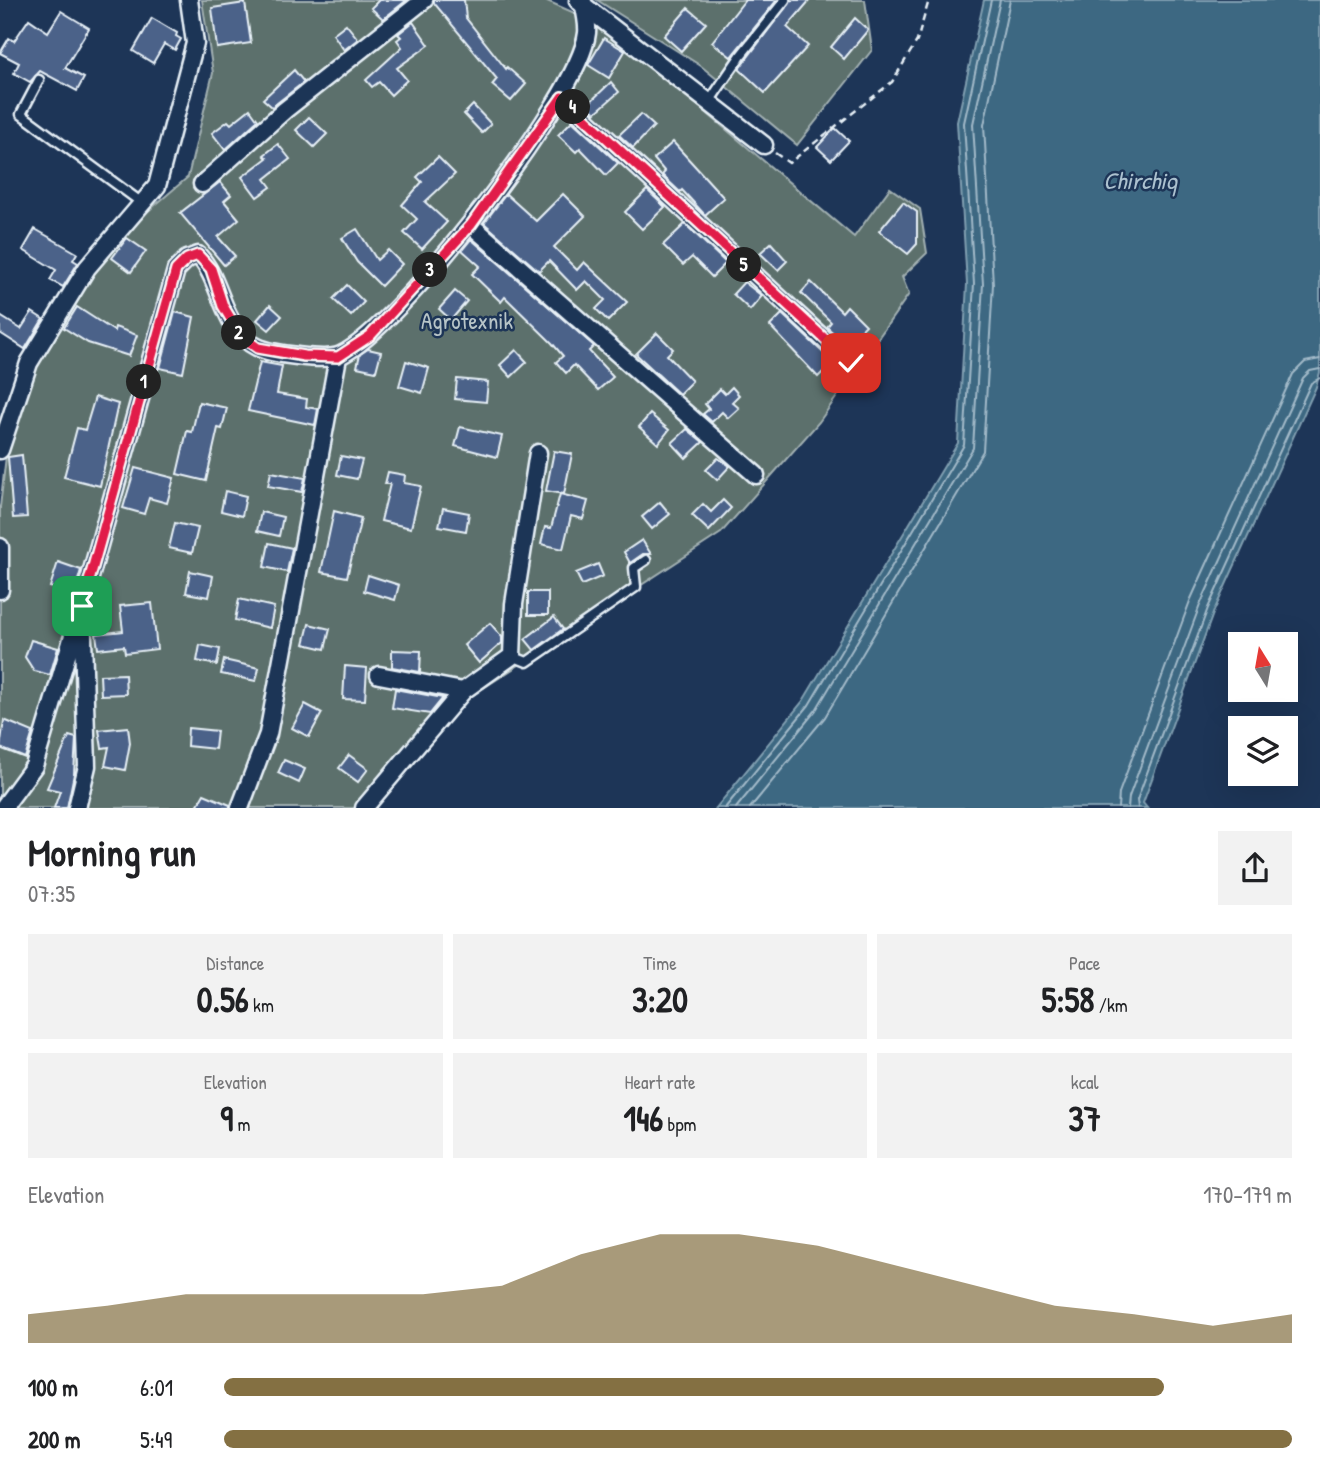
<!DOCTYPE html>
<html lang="en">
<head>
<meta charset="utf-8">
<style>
	body { margin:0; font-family:"Patrick Hand",sans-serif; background:#f2f2f2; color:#202124; height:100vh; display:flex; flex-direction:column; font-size:26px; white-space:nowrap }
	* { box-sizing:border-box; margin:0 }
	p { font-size:23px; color:#757577 }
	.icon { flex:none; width:38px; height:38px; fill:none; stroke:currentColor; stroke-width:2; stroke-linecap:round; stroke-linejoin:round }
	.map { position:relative; height:808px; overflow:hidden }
	.side { display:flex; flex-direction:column; background:#fff; flex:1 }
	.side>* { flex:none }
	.needle { width:46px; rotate:349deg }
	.tools { position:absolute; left:1228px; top:632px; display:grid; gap:14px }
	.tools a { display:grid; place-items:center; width:70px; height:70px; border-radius:0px; background:#fff; box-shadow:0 7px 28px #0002; font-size:35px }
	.pin { position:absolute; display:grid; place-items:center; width:60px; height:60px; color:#fff; margin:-30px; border-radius:14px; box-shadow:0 4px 10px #0006 }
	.km { position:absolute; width:35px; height:35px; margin:-18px; border-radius:50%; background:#222; color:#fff; font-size:19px; line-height:35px; text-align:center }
	.round { display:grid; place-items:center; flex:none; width:74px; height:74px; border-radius:0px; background:#f2f2f2 }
	.headline { display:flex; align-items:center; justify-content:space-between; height:119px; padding:0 28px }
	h1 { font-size:38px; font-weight:700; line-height:52px }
	.metrics { display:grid; grid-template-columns:repeat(3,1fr); gap:10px; height:119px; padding:7px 28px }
	.metrics div { display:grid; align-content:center; border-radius:0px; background:#f2f2f2; text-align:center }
	.metrics b { font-size:35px; font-weight:700 }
	.metrics small { font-size:19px; font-weight:400 }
	.metrics p { font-size:19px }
	.chart { height:196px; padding:14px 28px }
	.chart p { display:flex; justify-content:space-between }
	.chart svg { width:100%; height:126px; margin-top:7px; fill:#847042; opacity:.7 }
	ul { padding:0 28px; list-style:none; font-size:23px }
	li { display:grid; grid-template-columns:112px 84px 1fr; align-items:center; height:52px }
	li i { height:18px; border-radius:9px; background:#847042 }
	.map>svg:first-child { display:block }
	.green { fill:#5c706c; stroke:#a2b0b2; stroke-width:2 }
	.water { fill:#3c6882; stroke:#819fb1; stroke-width:2 }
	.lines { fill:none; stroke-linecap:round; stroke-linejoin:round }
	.shore { stroke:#a3bac9; stroke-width:2 }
	.building { fill:#4c6289; stroke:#e8f1f8; stroke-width:2 }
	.lane-casing { stroke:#e8f1f8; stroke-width:13 }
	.street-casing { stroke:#e8f1f8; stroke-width:21 }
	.path { stroke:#e8f1f8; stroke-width:2.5; stroke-dasharray:7 5; stroke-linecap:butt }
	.lane { stroke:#1d3557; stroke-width:8 }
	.street { stroke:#1d3557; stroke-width:16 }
	.route-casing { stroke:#fff; stroke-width:14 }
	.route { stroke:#e11d48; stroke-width:9 }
	.labels { text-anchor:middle; stroke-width:5; stroke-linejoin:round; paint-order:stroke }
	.park-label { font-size:23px; fill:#b7c4c7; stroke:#1d3557 }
	.water-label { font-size:24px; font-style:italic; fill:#acc1cf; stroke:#1d3557 }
</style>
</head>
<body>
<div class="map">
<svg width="1320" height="808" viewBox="0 0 1320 808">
	<rect width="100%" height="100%" fill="#1d3557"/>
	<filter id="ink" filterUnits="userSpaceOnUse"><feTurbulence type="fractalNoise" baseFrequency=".0143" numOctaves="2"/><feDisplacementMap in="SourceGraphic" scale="14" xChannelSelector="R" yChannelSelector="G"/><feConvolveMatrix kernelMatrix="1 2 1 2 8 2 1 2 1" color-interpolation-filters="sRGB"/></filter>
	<g filter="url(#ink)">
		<g class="green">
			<path d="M202 0H545L602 25 854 237 890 188 920 209 927 253 902 277 909 294 819 422 721 533 436 719 376 808H0V507L7 448 36 369 82 288 139 219 188 177 213 73Z"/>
			<path d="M597 0H865L872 50 797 145 701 66Z"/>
		</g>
		<path class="water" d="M984 0H1320V372L1316 387 1214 611 1143 803 1147 808H716L803 701 958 443 967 284 957 122Z"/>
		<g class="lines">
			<g class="shore">
				<path d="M725 808 809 705 964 445 974 284 964 123 991 0"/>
				<path d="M736 808 816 710 973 448 983 284 973 124 1000 0"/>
				<path d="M750 808 825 717 983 451 993 284 984 125 1010 0"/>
				<path d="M1118 808 1119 793 1190 601 1293 374 1305 362 1320 359"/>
				<path d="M1128 808 1129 797 1200 605 1303 378 1310 371 1320 369"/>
				<path d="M1138 808 1137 800 1208 608 1311 383 1320 378"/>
			</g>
		</g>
		<g class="building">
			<path d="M379 0H407L383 19 371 8Z"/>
			<path d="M434 0H464L466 18 506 69 507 67 526 84 511 101 492 85 497 79 434 3Z"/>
			<path d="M745 0H777L731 57 712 42Z"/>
			<path d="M791 0H810L787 27 808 46 765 93 739 69Z"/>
			<path d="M245 3 251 43 217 48 212 8Z"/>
			<path d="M688 8 706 23 681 51 664 36Z"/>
			<path d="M61 11 89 28 65 68 84 78 77 91 40 71 30 82 14 73 19 63 0 53 9 38 14 41 29 19 48 32Z"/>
			<path d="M152 18 177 33 176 36 181 39 175 50 164 44 153 63 133 51Z"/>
			<path d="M855 18 868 30 844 59 831 47Z"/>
			<path d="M413 22 429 45 397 68 407 80 391 95 379 82 372 87 366 80 402 47 397 40 401 37 398 34Z"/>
			<path d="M346 24 358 39 344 50 333 34Z"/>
			<path d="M604 38 625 51 609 78 588 65Z"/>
			<path d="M294 70 304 82 272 107 263 99Z"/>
			<path d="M611 82 619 92 595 113 587 105Z"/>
			<path d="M473 105 491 124 482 133 464 114Z"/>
			<path d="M250 109 258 120 225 150 212 133 228 121 231 124Z"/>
			<path d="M641 114 654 126 633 148 619 135Z"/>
			<path d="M309 117 327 134 314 147 296 130Z"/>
			<path d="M572 121 618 163 606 175 580 148 576 152 558 135Z"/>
			<path d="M835 128 849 141 831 160 817 147Z"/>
			<path d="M673 142 724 198 705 215 682 190 680 192 662 175 665 172 654 159Z"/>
			<path d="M278 144 290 159 265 179 271 187 257 197 242 177 267 158 264 155Z"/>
			<path d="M438 157 455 174 425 202 447 222 422 249 404 233 417 219 402 205 422 182 417 177Z"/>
			<path d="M220 182 231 195 224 201 239 219 218 237 235 256 224 265 180 213Z"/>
			<path d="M647 190 665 207 642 229 625 212Z"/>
			<path d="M506 194 536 221 563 194 585 216 554 247 577 270 584 262 627 302 608 321 596 309 605 300 586 281 577 290 549 261 539 271 484 223Z"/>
			<path d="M903 202 917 212V244L908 254 879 231Z"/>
			<path d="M685 224 726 263 712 277 692 257 683 265 663 245Z"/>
			<path d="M35 229 77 253 73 260 78 263 63 287 50 280 56 270 23 250Z"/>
			<path d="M357 229 377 260 388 250 402 264 381 286 357 262 342 238Z"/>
			<path d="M127 238 146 251 131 272 112 258Z"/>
			<path d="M471 239 594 346 589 351 613 377 598 390 574 365 566 373 556 362 563 356 552 343 505 297 501 302 472 274 480 266 462 250Z"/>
			<path d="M771 243 787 261 778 270 760 253Z"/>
			<path d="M744 282 762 296 750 310 733 294Z"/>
			<path d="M811 282 842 312 847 306 866 325 846 345 827 327 831 322 801 293Z"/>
			<path d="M347 285 364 302 351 316 333 299Z"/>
			<path d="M455 291 467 301 451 320 439 309Z"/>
			<path d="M270 305 282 316 269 330 257 320Z"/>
			<path d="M77 307 114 331 115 327 137 335 129 356 88 343 64 328Z"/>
			<path d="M32 312 43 319 25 349 0 333V316L21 329Z"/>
			<path d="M175 312 194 317 183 373 160 368Z"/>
			<path d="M782 314 833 362 818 377 770 326Z"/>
			<path d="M657 333 673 349 667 355 692 381 679 394 636 354Z"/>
			<path d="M368 349 381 352 376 371 357 367 360 354Z"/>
			<path d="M516 350 527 362 511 377 500 365Z"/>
			<path d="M406 361 429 368 422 393 399 386Z"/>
			<path d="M260 362 282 366 277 394 307 399 306 407 318 409 315 425 248 411Z"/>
			<path d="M457 379 488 382 486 402 455 399Z"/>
			<path d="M732 387 739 395 732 402 739 408 728 418 722 412 712 422 703 414 709 409 705 404 720 389 725 394Z"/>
			<path d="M95 397 118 404 100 486 64 477 77 428 85 430Z"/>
			<path d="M199 402 227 408 222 429 218 428 206 481 177 474 187 431 192 432Z"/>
			<path d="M650 414 669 430 658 444 639 427Z"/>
			<path d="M460 427 502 436 497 457 455 446Z"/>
			<path d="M687 429 703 442 686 458 672 443Z"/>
			<path d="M554 451 572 454 564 494 546 491Z"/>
			<path d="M22 455 27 517 13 518 8 457Z"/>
			<path d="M341 456 362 460 357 479 337 475Z"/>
			<path d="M718 458 730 466 717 480 706 470Z"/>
			<path d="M135 468 174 478 167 503 149 498 144 514 123 508Z"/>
			<path d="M271 472 305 478 302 492 268 486Z"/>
			<path d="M388 472 405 475 404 483 421 486 411 528 381 521 390 484H385Z"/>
			<path d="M225 491 246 496 242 516 221 511Z"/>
			<path d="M560 494 588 501 583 519 571 516 563 549 541 544 545 527 551 528Z"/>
			<path d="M723 500 731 508 709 531 692 515 703 504 711 512Z"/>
			<path d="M660 502 670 514 652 529 642 517Z"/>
			<path d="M443 508 469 513 466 531 439 526Z"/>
			<path d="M334 511 361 518 347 577 321 572Z"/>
			<path d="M261 512 283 517 279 536 257 531Z"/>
			<path d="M175 523 198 528 192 553 169 548Z"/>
			<path d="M642 540 651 554H643L630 563 624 552Z"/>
			<path d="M269 543 292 548 287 572 264 567Z"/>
			<path d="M58 562 81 570 74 594 50 587Z"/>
			<path d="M598 564 603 576 582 585 576 573Z"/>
			<path d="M190 571 213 576 209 597 186 593Z"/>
			<path d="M368 575 399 585 395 600 364 591Z"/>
			<rect x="528" y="592" width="20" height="23"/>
			<path d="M239 599 274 607 270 628 235 620Z"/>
			<path d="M152 603 157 649 125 653 124 646 98 649 96 634 123 631 120 606Z"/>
			<path d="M554 617 563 629 534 650 525 639Z"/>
			<path d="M490 623 502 637V643L479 663 464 645Z"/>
			<path d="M309 624 330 629 325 649 304 644Z"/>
			<path d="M31 640 58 648 50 675 34 671 25 657Z"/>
			<path d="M200 645 220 649 217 665 197 661Z"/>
			<path d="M392 650 421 651 420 672 392 667Z"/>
			<path d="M224 660 259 668 256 681 221 674Z"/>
			<path d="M345 666 367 668 365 700 343 699Z"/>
			<path d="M125 674 126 694 101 695 100 675Z"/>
			<path d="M395 689 443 698 430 714 392 708Z"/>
			<path d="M305 704 322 713 309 737 292 728Z"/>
			<path d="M4 720 33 732 25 758 0 748Z"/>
			<path d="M128 727 130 743 125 770 105 766 109 747 102 748 99 730Z"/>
			<path d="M188 728 217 731 215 749 187 746Z"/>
			<path d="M69 736 76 738 74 774 67 808H54L60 791 47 788Z"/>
			<path d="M349 755 368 769 358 782 339 768Z"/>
			<path d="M284 760 305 769 299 783 278 773Z"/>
			<path d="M204 794 230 805V808H196Z"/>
		</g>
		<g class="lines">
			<g class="lane-casing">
				<g id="lane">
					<path d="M39 80 21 114 142 203"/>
					<path d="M709 102 741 55 785 0"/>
					<path d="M512 656 527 662 636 587 634 568 646 560"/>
				</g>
			</g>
			<g class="street-casing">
				<g id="street">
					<path d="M578 1 764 145"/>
					<path d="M562 97 851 364"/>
					<path d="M202 184 285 110 424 0"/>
					<path d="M471 225 756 475"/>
					<path d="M0 450 29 363 87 268 157 186 195 43 189 0"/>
					<path d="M0 547V590"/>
					<path d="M379 675 463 691"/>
					<path d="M3 808 34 766 78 619"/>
					<path d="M77 808 87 766 82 606 176 270 187 259 198 255C223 281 221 329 257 347 271 354 327 362 341 355 398 328 580 97 587 33 588 24 585 11 583 2"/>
					<path d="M240 808 268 734 338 357"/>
					<path d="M364 808 463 691 512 656 514 604 538 453"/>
				</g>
			</g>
			<path class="path" d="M775 153 789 163 892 82 917 41 929 0"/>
			<use href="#lane" class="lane"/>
			<use href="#street" class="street"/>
		</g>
	</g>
	<g class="lines" filter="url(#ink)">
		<g class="route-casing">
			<path id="route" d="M82 606 176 270 187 259 198 255 211 269 223 306 241 336 258 348 304 356 338 357 370 336 471 225 562 97 851 363"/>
		</g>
		<use href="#route" class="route"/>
	</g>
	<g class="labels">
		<g class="park-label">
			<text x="467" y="329">Agrotexnik</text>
		</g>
		<g class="water-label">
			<text x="1140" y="189">Chirchiq</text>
		</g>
	</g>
</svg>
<div class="tools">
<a><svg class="needle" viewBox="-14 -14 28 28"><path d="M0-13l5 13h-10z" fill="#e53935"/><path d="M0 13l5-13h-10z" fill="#757577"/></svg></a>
<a><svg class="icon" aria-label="layers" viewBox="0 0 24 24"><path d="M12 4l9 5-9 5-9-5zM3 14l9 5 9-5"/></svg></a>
</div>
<div class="pin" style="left:82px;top:606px;background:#1e9e55"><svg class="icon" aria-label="arrive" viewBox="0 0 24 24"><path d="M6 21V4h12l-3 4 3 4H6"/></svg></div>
<div class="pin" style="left:851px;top:363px;background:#d93025"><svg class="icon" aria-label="check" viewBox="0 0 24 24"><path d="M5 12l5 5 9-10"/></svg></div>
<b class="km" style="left:144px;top:382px">1</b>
<b class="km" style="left:239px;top:333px">2</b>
<b class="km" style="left:430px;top:270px">3</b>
<b class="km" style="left:573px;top:107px">4</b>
<b class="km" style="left:744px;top:265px">5</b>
</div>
<section class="side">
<div class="headline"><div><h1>Morning run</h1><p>07:35</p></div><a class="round"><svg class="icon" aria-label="share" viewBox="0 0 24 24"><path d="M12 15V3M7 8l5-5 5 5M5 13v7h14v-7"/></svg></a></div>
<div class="metrics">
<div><p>Distance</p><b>0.56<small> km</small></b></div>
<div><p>Time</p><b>3:20</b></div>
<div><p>Pace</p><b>5:58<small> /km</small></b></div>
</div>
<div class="metrics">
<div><p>Elevation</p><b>9<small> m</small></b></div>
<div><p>Heart rate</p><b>146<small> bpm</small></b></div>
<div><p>kcal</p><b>37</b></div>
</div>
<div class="chart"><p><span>Elevation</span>170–179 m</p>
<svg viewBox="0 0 160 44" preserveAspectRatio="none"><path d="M0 44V34L10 31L20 27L30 27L40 27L50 27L60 24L70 13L80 6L90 6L100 10L110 17L120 24L130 31L140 34L150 38L160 34V44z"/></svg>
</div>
<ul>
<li><b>100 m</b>6:01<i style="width:88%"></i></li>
<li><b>200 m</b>5:49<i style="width:100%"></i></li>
</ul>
</section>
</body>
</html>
